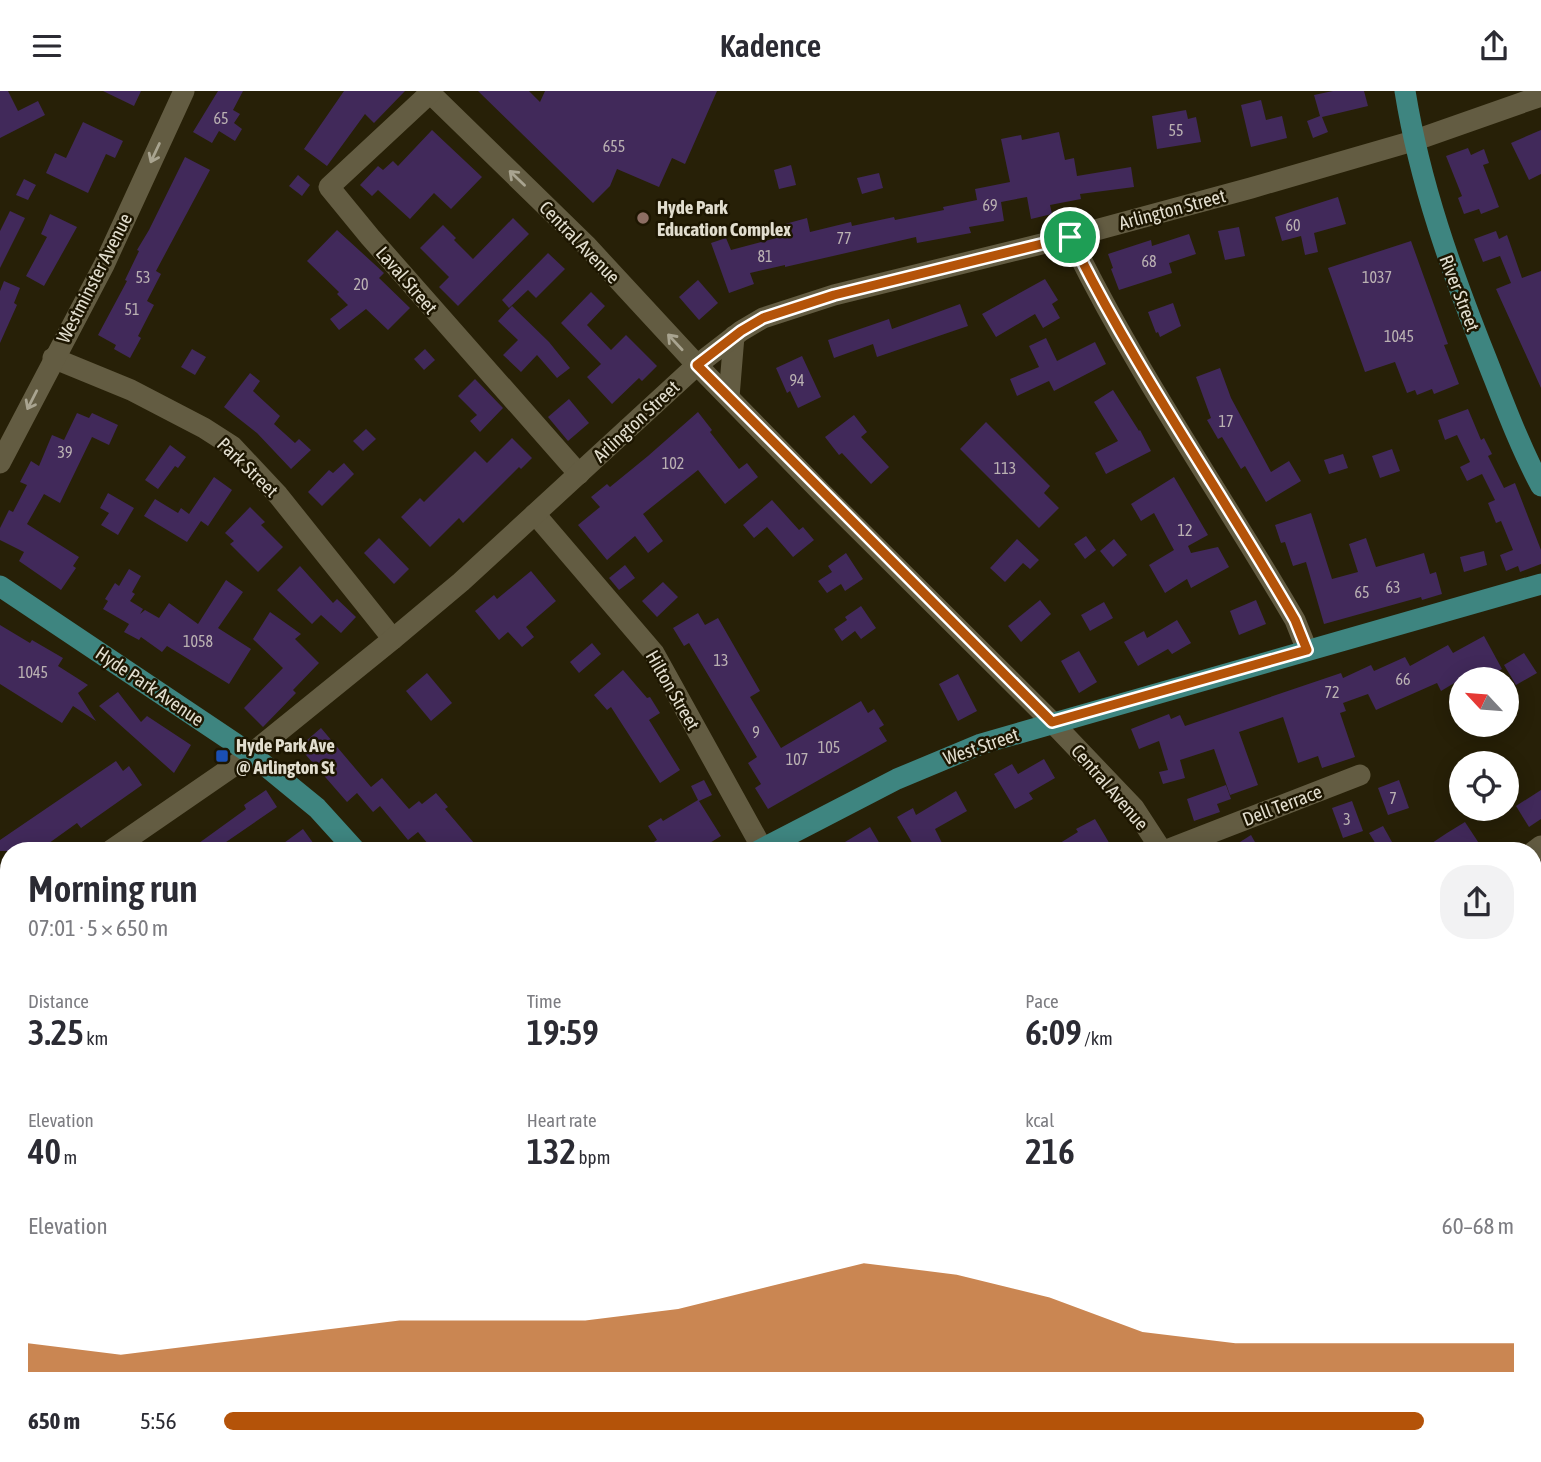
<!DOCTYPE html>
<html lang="en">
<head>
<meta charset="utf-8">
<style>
	body { margin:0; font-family:"Asap Condensed",sans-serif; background:#f2f2f3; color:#2b2b33; height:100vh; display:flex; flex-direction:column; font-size:26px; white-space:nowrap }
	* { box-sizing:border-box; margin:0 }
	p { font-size:23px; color:#7c7c81 }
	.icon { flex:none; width:38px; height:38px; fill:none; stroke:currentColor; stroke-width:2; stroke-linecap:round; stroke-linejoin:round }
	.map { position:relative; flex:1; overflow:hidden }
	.details { position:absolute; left:0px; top:751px; width:1542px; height:621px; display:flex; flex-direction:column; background:#fff; border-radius:28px 28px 0 0; box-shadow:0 4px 18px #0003 }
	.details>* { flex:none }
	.needle { width:46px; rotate:296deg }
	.controls { position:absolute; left:1449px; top:576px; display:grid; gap:14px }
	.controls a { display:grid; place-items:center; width:70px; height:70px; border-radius:50%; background:#fff; box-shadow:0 4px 18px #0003; font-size:35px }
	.pin { position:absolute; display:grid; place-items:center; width:60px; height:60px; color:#fff; margin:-30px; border:4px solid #fff; border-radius:50%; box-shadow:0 2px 7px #0007 }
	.round { display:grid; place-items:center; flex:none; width:74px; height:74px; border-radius:28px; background:#f2f2f3 }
	.head { display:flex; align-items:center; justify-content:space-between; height:119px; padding:0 28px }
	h1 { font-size:38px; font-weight:600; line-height:52px }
	.metrics { display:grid; grid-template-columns:repeat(3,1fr); gap:10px; height:119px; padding:7px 28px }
	.metrics div { display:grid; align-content:center }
	.metrics b { font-size:35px; font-weight:600 }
	.metrics small { font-size:19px; font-weight:400 }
	.metrics p { font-size:19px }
	.chart { height:196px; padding:14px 28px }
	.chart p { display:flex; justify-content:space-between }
	.chart svg { width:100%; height:126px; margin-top:7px; fill:#b45309; opacity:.7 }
	ul { padding:0 28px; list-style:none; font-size:23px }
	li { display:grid; grid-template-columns:112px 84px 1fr; align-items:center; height:52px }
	li i { height:18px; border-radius:9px; background:#b45309 }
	header { display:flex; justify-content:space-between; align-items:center; height:91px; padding:0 28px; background:#fff; font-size:32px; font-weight:600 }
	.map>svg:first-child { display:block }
	.building { fill:#41295a }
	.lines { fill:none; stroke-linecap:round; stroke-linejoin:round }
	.minor { stroke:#635c42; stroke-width:21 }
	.major { stroke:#3e8580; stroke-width:21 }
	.rail { stroke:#b8b4a2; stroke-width:5; stroke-dasharray:12 12; stroke-linecap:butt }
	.oneway { stroke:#a9a490 }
	.route-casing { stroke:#fff; stroke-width:14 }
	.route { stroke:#b45309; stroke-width:9 }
	.education-dot { fill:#8d6e63; stroke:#1d1601; stroke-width:2.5 }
	.transit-dot { fill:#1a4fb4; stroke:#1d1601; stroke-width:2.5 }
	.labels { text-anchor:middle; stroke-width:5; stroke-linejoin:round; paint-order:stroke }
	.number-label { font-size:16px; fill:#bab1b2 }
	.poi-label { font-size:19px; font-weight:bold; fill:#e2decf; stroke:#1d1601; text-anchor:start }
	.street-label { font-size:19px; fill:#e2decf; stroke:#1d1601 }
</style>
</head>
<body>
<header><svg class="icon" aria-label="menu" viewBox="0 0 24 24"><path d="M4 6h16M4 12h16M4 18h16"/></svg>Kadence<svg class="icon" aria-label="share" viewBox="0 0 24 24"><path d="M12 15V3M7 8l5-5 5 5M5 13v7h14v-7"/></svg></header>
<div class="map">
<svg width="1541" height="1371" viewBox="0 0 1541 1371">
	<rect width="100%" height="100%" fill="#272007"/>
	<g class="building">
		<path d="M0 0H8L18 20 38 10 45 24 0 47Z"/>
		<path d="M103 0H141L134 15Z"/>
		<path d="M218 0H243L233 19 240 23 234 32 242 38 235 50 219 40 212 52 193 41Z"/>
		<path d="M344 0H405L374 32 365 23 327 75 304 58Z"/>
		<path d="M478 0H529L540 11 545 0H717L685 73 672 67 659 96 617 78 610 95 593 112Z"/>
		<path d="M1333 0H1364L1368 15 1322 26 1328 41 1313 47 1307 30 1320 25 1314 4Z"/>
		<path d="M1261 9 1266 29 1282 25 1287 47 1251 56 1241 14Z"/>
		<path d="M1186 19 1188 28 1196 26 1201 51 1157 58 1152 25Z"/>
		<path d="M83 31 123 50 115 67 106 63 88 102 46 82 55 62 66 67Z"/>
		<path d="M432 39 482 86 451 118 434 102 410 128 378 99 372 105 360 94 378 75 383 79 393 70 398 75Z"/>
		<path d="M1541 39V83L1529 89 1511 52Z"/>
		<path d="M1059 41 1065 69 1074 67 1077 85 1131 76 1134 96 1080 103 1081 108 1050 114 1052 123 1031 128 1027 106 1001 111 1004 130 969 136 971 142 917 152 916 146 785 176V174L750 182 754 193 729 202 711 152 726 147 731 159 788 144 785 133 807 127 810 141 851 131 852 135 894 126 895 129 944 119 943 116 977 109 975 98 1010 91 1001 48 1021 44 1022 49Z"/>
		<path d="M1468 57 1471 64 1484 58 1489 72 1483 74 1499 116 1481 123 1479 118 1464 123 1458 107 1462 105 1446 65Z"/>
		<path d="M185 66 210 79 156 180 161 183 147 210 154 214 138 245 141 247 130 267 114 258 116 254 98 244 127 190 125 189 139 160 137 159 149 139Z"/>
		<path d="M791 74 796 94 779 98 774 79Z"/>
		<path d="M879 82 883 97 862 103 857 87Z"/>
		<path d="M298 84 310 94 302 105 289 95Z"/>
		<path d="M24 88 36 94 28 109 16 104Z"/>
		<path d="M1338 106 1346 133 1314 142 1318 161 1305 164 1301 145 1282 150 1275 126Z"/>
		<path d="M10 120 25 127 0 177V140Z"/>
		<path d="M50 123 77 136 44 195 26 185 47 146 41 143Z"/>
		<path d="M513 127 529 143 458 215 439 196 449 186 420 157 443 134 456 147 454 149 473 168Z"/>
		<path d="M1239 136 1245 165 1225 169 1218 140Z"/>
		<path d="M337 139 384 182 379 187 410 217 388 239 366 218 339 239 330 228 348 214 337 203 339 201 307 170Z"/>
		<path d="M1496 140 1499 148 1507 144 1522 187 1541 180V297L1496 198 1511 192 1500 165 1483 171 1474 148Z"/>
		<path d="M1189 143 1196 163 1169 172 1172 182 1119 199 1111 178 1113 177 1108 163 1151 149 1152 155Z"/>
		<path d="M1411 150 1448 253 1444 254 1459 293 1434 303 1432 298 1417 304 1415 299 1407 302 1395 271 1365 281 1328 177Z"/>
		<path d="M548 162 565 178 536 207 528 199 509 217 502 209Z"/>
		<path d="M1045 188 1058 209 1052 213 1060 227 1043 237 1035 223 996 246 982 223Z"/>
		<path d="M698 189 718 212 699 229 679 206Z"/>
		<path d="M4 190 20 197 14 212 17 214 0 252V200Z"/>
		<path d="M591 201 605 215 587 234 611 259 626 244 657 275 642 290 639 287 612 313 587 286 601 273 561 232Z"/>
		<path d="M1173 212 1181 235 1160 246 1158 241 1156 242 1148 221Z"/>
		<path d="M960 213 968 235 877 266 873 253 834 267 828 249 889 228 892 238Z"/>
		<path d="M512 215 549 251 570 277 557 287 537 264 521 281 503 264 518 249 498 230Z"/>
		<path d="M1046 247 1057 270 1095 251 1106 273 1054 300 1049 290 1017 305 1010 288 1039 276 1029 255Z"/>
		<path d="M192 258 206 266 195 284 181 276Z"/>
		<path d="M425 258 435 269 424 279 414 268Z"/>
		<path d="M802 265 821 306 798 317 790 300 787 302 776 277Z"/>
		<path d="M1220 277 1231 307 1271 381 1289 370 1301 390 1266 411 1245 375 1241 378 1222 346 1218 348 1207 329 1211 327 1196 286Z"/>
		<path d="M250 282 260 290 253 300 280 325 274 333 295 352 299 348 311 359 291 378 257 342 224 316Z"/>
		<path d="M475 288 503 317 480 341 470 330 477 324 458 305Z"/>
		<path d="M1113 299 1139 340 1140 339 1151 360 1106 383 1095 362 1118 350 1094 311Z"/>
		<path d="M569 308 589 332 568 350 548 326Z"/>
		<path d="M1468 318 1481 349 1484 347 1492 363 1488 365 1504 397 1515 392 1541 459V473L1520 481 1518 475 1506 480 1500 464 1513 459 1501 430 1496 432 1488 412 1495 409 1482 383 1467 390 1460 376 1470 371 1457 344 1445 349 1438 329Z"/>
		<path d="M698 321 712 339 710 341 739 378 747 372 758 386 725 413 698 379 643 423 663 450 648 462 635 445 607 469 578 434 600 416 591 406 607 393 610 396 648 365Z"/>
		<path d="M77 322 89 327 92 322 118 334 109 354 92 346 60 412 44 403 27 433 79 466 73 475 76 477 61 499 19 470 24 461 0 449V437L9 419 13 421 27 394 20 391 31 370 39 375 52 344 64 349Z"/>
		<path d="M854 324 867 341 861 346 889 376 871 393 842 362 839 364 825 346Z"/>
		<path d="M986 331 1050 395 1044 402 1059 417 1039 437 960 358Z"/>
		<path d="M366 338 376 348 363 360 353 350Z"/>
		<path d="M512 347 532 367 521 378 519 376 463 432 459 427 430 456 401 426 420 407 424 411 475 360 487 372Z"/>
		<path d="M170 354 186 366 178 377 175 375 158 398 145 389Z"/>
		<path d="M1392 358 1400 380 1380 387 1372 365Z"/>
		<path d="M1343 363 1348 377 1329 383 1324 369Z"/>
		<path d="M344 372 354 383 322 415 308 401 329 379 333 382Z"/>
		<path d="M214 386 232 399 208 435 201 430 187 451 144 425 155 408 178 422 181 417 189 423Z"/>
		<path d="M1174 386 1208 444 1188 455 1191 462 1218 456 1229 476 1191 497 1187 488 1165 502 1149 474 1174 459 1154 422 1141 430 1131 413Z"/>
		<path d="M108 402 134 417 118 444 101 434 109 422 100 417Z"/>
		<path d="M772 409 799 439 803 436 814 449 793 466 767 436 754 447 743 434Z"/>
		<path d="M250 416 265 431 261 434 283 456 258 481 230 453 234 450 225 442Z"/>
		<path d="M1311 422 1332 488 1358 481 1349 453 1366 447 1376 476 1424 462 1430 483 1436 481 1442 503 1422 509 1421 506 1324 533 1306 471 1293 475 1285 451 1281 452 1275 434Z"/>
		<path d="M1086 445 1096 459 1085 468 1074 453Z"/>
		<path d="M379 447 409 478 394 493 364 462Z"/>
		<path d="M1017 448 1039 469 1030 478 1023 472 1005 491 990 477Z"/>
		<path d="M1114 448 1127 464 1113 476 1100 460Z"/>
		<path d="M1484 460 1487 474 1464 481 1460 466Z"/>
		<path d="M846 462 863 488 845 500 841 493 827 502 818 490 832 481 828 475Z"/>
		<path d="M625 474 635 487 619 499 609 487Z"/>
		<path d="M300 475 333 512 337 508 356 526 341 542 321 524 312 533 277 499Z"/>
		<path d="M129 478 141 485 132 501 135 503 130 510 143 518 140 523 145 519 159 527 169 512 198 533 226 489 243 501 218 537 251 558 229 593 167 555 162 561 141 546 139 549 124 541 129 533 103 518 108 510 105 508 115 492 119 495Z"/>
		<path d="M531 480 556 510 526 536 534 546 522 556 508 541 499 549 475 520 494 504 497 508Z"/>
		<path d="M663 491 678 506 657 526 642 510Z"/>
		<path d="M1040 509 1051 523 1021 551 1008 535Z"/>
		<path d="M1256 509 1266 533 1239 544 1230 520Z"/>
		<path d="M1104 511 1113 527 1090 540 1081 524Z"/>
		<path d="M861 515 876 537 861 548 855 540 842 550 834 538 847 529 845 526Z"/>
		<path d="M270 521 301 543 295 548 319 572 293 599 296 602 263 636 244 617 283 577 253 548Z"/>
		<path d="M698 522 705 534 718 527 760 600 750 606 781 657 861 610 868 622 874 618 884 634 879 637 887 650 768 718 755 697 761 693 748 672 757 666 689 552 684 555 673 537Z"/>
		<path d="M1177 529 1191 552 1172 563 1168 558 1138 575 1124 551 1144 540 1147 547Z"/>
		<path d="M0 534 30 552 32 549 63 567 58 575 88 594 78 602 96 630 73 615 62 632 0 593Z"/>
		<path d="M1484 545 1502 578 1484 588H1461L1441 600 1437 592 1376 619 1368 603 1343 612 1346 620 1340 622 1355 666 1322 677 1318 665 1298 672 1283 626 1239 641 1258 694 1230 704 1214 658 1180 669 1185 687 1163 693 1159 681 1168 679 1159 650 1139 658 1131 638 1169 623 1171 628 1180 624 1185 635 1341 582 1343 587 1371 574 1374 580 1405 566 1410 575 1448 554 1453 562Z"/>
		<path d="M592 552 601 563 579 582 570 571Z"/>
		<path d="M1079 560 1097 591 1079 602 1061 570Z"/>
		<path d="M1524 562 1537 582 1516 594 1504 574Z"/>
		<path d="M623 579 647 607 650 606 660 622 649 629 680 679 660 692 611 616 607 619 594 604Z"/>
		<path d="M427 582 452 612 431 630 406 600Z"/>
		<path d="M958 583 977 620 958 630 939 593Z"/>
		<path d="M118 601 141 631 147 625 191 654 174 682 99 615Z"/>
		<path d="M321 637 371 696 382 687 409 718 419 710 422 713 436 702 448 716 445 718 474 752 465 760H434L418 741 408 749 380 715 373 721 357 702 347 711 299 656Z"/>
		<path d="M1044 668 1055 687 1029 702 1033 708 1015 718 994 683 1012 673 1018 683Z"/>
		<path d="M116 670 123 680 129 675 142 694 81 737 77 732 38 760H0V749Z"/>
		<path d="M704 689 712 704 699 710 721 745 697 760H640L657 749 648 735 661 727 663 730 698 709 691 695Z"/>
		<path d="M1399 689 1409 717 1388 724 1378 697Z"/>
		<path d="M1226 694 1231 708 1217 713 1220 721 1194 730 1187 708Z"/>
		<path d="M266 699 277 716 213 760H188L246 718 244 714Z"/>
		<path d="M1541 699V728L1529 736 1516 715Z"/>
		<path d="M956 700 967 720 935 738 946 760H917L897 726 913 717 916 724Z"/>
		<path d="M1352 710 1363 740 1343 747 1332 717Z"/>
		<path d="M1095 728 1111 755 1103 760H1047L1078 741 1076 738Z"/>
		<path d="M1465 731 1484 760H1420L1447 742Z"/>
		<path d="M1383 735 1392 751 1379 758 1369 742Z"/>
		<path d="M870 736 884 760H830Z"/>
		<path d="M303 738 319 760H273Z"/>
		<path d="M1251 744 1260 760H1226Z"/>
	</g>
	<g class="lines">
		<g class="minor">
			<path d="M428 0 586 154 697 274 821 401 1052 631 1134 717 1162 760"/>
			<path d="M430 2 329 96 370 146 579 383"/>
			<path d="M1070 146C1135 280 1220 401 1295 529L1307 559"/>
			<path d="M53 267 131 299 204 337 232 355 278 404 393 548"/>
			<path d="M729 306 734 245"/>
			<path d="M0 372 104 174 184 0"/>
			<path d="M535 423 654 562 762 757"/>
			<path d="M110 760 251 663 393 548 461 491 697 274 741 240 763 227 834 204 1070 146 1251 97 1413 50 1541 5"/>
			<path d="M1164 760 1360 684"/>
			<path d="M1533 761 1541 755"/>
			<path d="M0 835 9 829"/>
			<path d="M0 899 9 906"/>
			<path d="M1533 1082 1541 1076"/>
			<path d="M1533 1123 1541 1126"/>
			<path d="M0 1213 9 1208"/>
			<path d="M0 1238 9 1244"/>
			<path d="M192 1363 204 1371"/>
			<path d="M1279 1363 1293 1371"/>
			<path d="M1153 1371 1157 1363"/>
		</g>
		<g class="major">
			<path d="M1405 0C1420 93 1451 179 1486 267 1503 310 1519 354 1541 395"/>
			<path d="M0 495 251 663 317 717 356 760"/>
			<path d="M758 760 897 688 981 653 1541 493"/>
			<path d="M920 1363 931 1371"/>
		</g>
		<g class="rail">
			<path d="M0 932 9 938"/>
			<path d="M0 956 9 962"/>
			<path d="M578 1363 589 1371"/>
			<path d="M595 1363 606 1371"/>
			<path d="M613 1363 624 1371"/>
		</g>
	</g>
	<defs><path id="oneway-shaft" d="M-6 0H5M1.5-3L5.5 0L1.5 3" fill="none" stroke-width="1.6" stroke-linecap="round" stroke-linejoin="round" transform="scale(1.75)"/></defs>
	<g class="oneway">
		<use href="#oneway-shaft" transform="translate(155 62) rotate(115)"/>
		<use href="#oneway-shaft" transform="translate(517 87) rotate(-136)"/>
		<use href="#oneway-shaft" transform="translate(675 251) rotate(-133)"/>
		<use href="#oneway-shaft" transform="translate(32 309) rotate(117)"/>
	</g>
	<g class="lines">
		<g class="route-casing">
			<path id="route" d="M1070 146C1135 279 1221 400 1295 529L1307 559 1052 631 697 274 741 240 763 227 834 204Z"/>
		</g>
		<use href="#route" class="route"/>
	</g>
	<circle class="education-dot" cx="643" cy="127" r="7"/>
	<rect class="transit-dot" x="215" y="658" width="14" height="14" rx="3.5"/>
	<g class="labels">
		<g class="number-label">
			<text x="221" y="33">65</text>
			<text x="1176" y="45">55</text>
			<text x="614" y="61">655</text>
			<text x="990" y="120">69</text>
			<text x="1293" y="140">60</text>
			<text x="844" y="153">77</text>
			<text x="765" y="171">81</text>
			<text x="1149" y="176">68</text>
			<text x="143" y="192">53</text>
			<text x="1377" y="192">1037</text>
			<text x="361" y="199">20</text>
			<text x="132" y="224">51</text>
			<text x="1399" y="251">1045</text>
			<text x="797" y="295">94</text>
			<text x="1226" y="336">17</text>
			<text x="65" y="367">39</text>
			<text x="673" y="378">102</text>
			<text x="1005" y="383">113</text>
			<text x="1185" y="445">12</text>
			<text x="1393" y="502">63</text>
			<text x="1362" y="507">65</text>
			<text x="198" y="556">1058</text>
			<text x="721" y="575">13</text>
			<text x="33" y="587">1045</text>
			<text x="1403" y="594">66</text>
			<text x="1332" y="607">72</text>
			<text x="756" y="647">9</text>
			<text x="829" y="662">105</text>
			<text x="797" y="674">107</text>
			<text x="1393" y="713">7</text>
			<text x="1347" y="734">3</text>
		</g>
		<g class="poi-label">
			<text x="657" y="123">Hyde Park<tspan x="657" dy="22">Education Complex</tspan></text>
			<text x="236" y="661">Hyde Park Ave<tspan x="236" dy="22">@ Arlington St</tspan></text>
		</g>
		<g class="street-label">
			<text transform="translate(1172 118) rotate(-15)" y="7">Arlington Street</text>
			<text transform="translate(580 151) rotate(46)" y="7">Central Avenue</text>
			<text transform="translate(94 187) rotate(-63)" y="7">Westminster Avenue</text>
			<text transform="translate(407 189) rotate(49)" y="7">Laval Street</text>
			<text transform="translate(1460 202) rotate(69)" y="7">River Street</text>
			<text transform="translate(636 330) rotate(-43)" y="7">Arlington Street</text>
			<text transform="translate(248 376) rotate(44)" y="7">Park Street</text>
			<text transform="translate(150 595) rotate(34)" y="7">Hyde Park Avenue</text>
			<text transform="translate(673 599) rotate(60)" y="7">Hilton Street</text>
			<text transform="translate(981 655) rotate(-19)" y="7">West Street</text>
			<text transform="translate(1110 696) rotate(49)" y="7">Central Avenue</text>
			<text transform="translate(1282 714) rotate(-21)" y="7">Dell Terrace</text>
		</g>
	</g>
</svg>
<div class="controls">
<a><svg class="needle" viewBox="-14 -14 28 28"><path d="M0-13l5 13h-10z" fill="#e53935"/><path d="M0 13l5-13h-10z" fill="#7c7c81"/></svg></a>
<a><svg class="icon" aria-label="locate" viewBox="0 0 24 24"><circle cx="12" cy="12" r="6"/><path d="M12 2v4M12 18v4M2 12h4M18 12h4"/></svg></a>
</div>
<div class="pin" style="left:1070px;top:146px;background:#1e9e55"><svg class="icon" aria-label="arrive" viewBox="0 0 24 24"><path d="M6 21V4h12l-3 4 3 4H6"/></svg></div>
<section class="details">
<div class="head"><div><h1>Morning run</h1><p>07:01 · 5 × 650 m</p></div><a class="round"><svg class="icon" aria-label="share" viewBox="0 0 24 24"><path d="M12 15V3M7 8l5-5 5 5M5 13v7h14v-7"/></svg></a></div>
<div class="metrics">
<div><p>Distance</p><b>3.25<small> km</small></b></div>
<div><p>Time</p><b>19:59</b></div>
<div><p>Pace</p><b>6:09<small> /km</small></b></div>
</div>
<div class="metrics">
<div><p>Elevation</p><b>40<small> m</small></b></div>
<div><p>Heart rate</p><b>132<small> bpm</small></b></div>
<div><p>kcal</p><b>216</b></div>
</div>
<div class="chart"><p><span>Elevation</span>60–68 m</p>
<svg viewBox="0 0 160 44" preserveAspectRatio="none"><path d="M0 44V34L10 38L20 34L30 30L40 26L50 26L60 26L70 22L80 14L90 6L100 10L110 18L120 30L130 34L140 34L150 34L160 34V44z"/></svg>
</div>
<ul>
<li><b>650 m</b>5:56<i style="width:93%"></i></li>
</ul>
</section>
</div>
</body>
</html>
